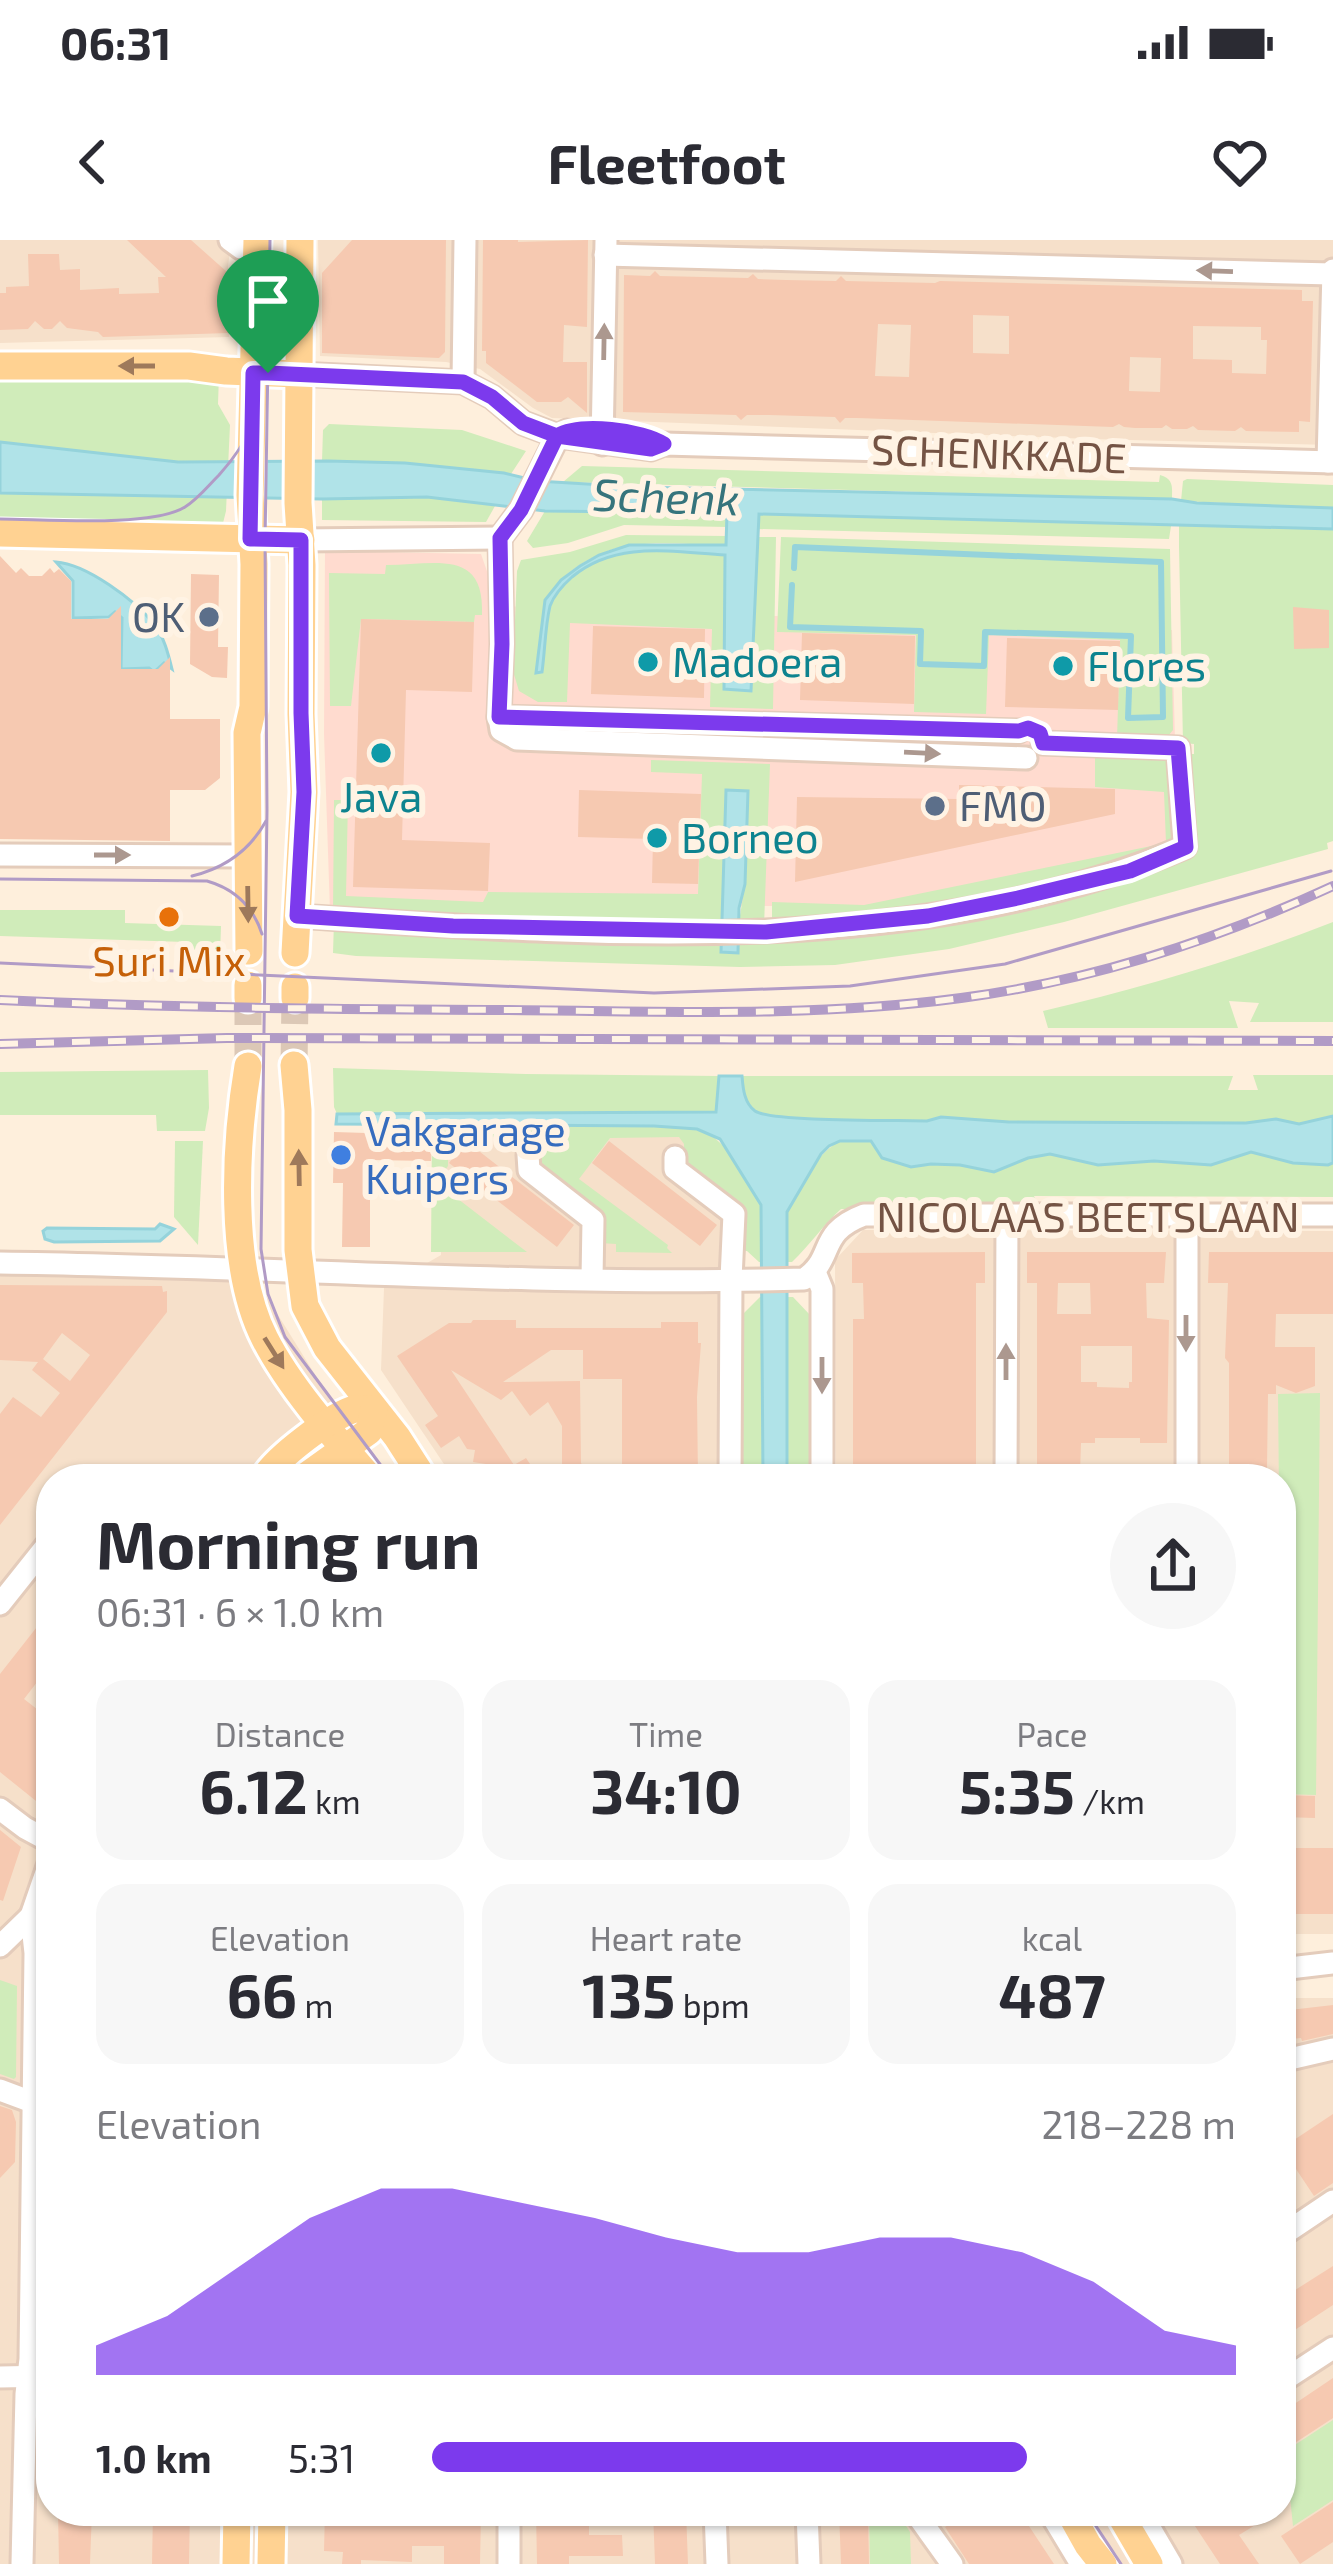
<!DOCTYPE html>
<html lang="en">
<head>
<meta charset="utf-8">
<style>
	body { margin:0; font-family:"Exo 2",sans-serif; background:#f7f7f7; color:#2b2b33; height:100vh; display:flex; flex-direction:column; font-size:45px; white-space:nowrap }
	* { box-sizing:border-box; margin:0 }
	p { font-size:39px; color:#7c7c81 }
	.icon { flex:none; width:66px; height:66px; fill:none; stroke:currentColor; stroke-width:2; stroke-linecap:round; stroke-linejoin:round }
	.map { position:relative; flex:1; overflow:hidden }
	.details { position:absolute; left:36px; top:1224px; width:1260px; height:1062px; display:flex; flex-direction:column; background:#fff; border-radius:48px; box-shadow:0 3px 9px #0004 }
	.details>* { flex:none }
	.pin { position:absolute; display:grid; place-items:center; width:102px; height:102px; color:#fff; margin:-123px -51px; border-radius:50% 50% 50% 0; rotate:-45deg; box-shadow:0 0 12px #0007 }
	.pin .icon { rotate:45deg }
	.round { display:grid; place-items:center; flex:none; width:126px; height:126px; border-radius:63px; background:#f7f7f7 }
	.head { display:flex; align-items:center; justify-content:space-between; height:204px; padding:0 60px }
	h1 { font-size:66px; font-weight:700; line-height:90px }
	.stats { display:grid; grid-template-columns:repeat(3,1fr); gap:18px; height:204px; padding:12px 60px }
	.stats div { display:grid; align-content:center; border-radius:30px; background:#f7f7f7; text-align:center }
	.stats b { font-size:60px; font-weight:700 }
	.stats small { font-size:33px; font-weight:400 }
	.stats p { font-size:33px }
	.chart { height:336px; padding:24px 60px }
	.chart p { display:flex; justify-content:space-between }
	.chart svg { width:100%; height:216px; margin-top:12px; fill:#7c3aed; opacity:.7 }
	ul { padding:0 60px; list-style:none; font-size:39px }
	li { display:grid; grid-template-columns:192px 144px 1fr; align-items:center; height:90px }
	li i { height:30px; border-radius:15px; background:#7c3aed }
	.status { display:flex; justify-content:space-between; align-items:center; height:84px; padding:0 60px; background:#fff; direction:ltr }
	.status svg { height:33px; fill:currentColor }
	header { display:flex; justify-content:space-between; align-items:center; height:156px; padding:0 60px; background:#fff; font-size:54px; font-weight:700 }
	.map>svg:first-child { display:block }
	.residential { fill:#f6e0ca }
	.commercial { fill:#ffdbcf }
	.green { fill:#d0ecba }
	.water { fill:#b0e3e8; stroke:#95d3db; stroke-width:3 }
	.lines { fill:none; stroke-linecap:round; stroke-linejoin:round }
	.stream { stroke:#95d3db; stroke-width:6 }
	.building { fill:#f6c9b1; fill-rule:evenodd }
	.major-tunnel { stroke:#dcc8b6; stroke-width:27; stroke-dasharray:27 14; stroke-linecap:butt }
	.minor-casing { stroke:#e4ccbb; stroke-width:27 }
	.major-casing { stroke:#fff; stroke-width:33 }
	.minor { stroke:#fff; stroke-width:21 }
	.major { stroke:#ffd292; stroke-width:27 }
	.tram { stroke:#b19bc6; stroke-width:3 }
	.rail-casing { stroke:#b19bc6; stroke-width:10 }
	.rail { stroke:#fff3e4; stroke-width:6; stroke-dasharray:18; stroke-linecap:butt }
	.oneway { fill:#ac988f }
	.oneway2 { fill:#9e795b }
	.route-casing { stroke:#fff; stroke-width:24 }
	.route { stroke:#7c3aed; stroke-width:15 }
	.service-dot { fill:#5c6f8a; stroke:#fff3e4; stroke-width:4.5 }
	.culture-dot { fill:#0f9aa8; stroke:#fff3e4; stroke-width:4.5 }
	.food-dot { fill:#e8710a; stroke:#fff3e4; stroke-width:4.5 }
	.shop-dot { fill:#3f7fe0; stroke:#fff3e4; stroke-width:4.5 }
	.labels { text-anchor:middle; stroke-width:12; stroke-linejoin:round; paint-order:stroke }
	.street-label { font-size:42px; fill:#745344; stroke:#fff3e4 }
	.service-label { font-size:42px; fill:#4e5e75; stroke:#fff3e4; text-anchor:end }
	.culture-label { font-size:42px; fill:#0d838f; stroke:#fff3e4; text-anchor:start }
	.food-label { font-size:42px; fill:#c56008; stroke:#fff3e4 }
	.shop-label { font-size:42px; fill:#366cbe; stroke:#fff3e4; text-anchor:start }
	.water-label { font-size:45px; font-style:italic; fill:#36747c; stroke:#fff3e4 }
</style>
</head>
<body>
<div class="status"><b>06:31</b><svg viewBox="0 0 49 12"><path d="M0 12V9h3v3zM5 12V6h3v6zM10 12V3h3v9zM15 12V0h3v12zM26 1h20v11H26zM47 4h2v5h-2z"/></svg></div>
<header><svg class="icon" aria-label="back" viewBox="0 0 24 24"><path d="M15 5l-7 7 7 7"/></svg>Fleetfoot<svg class="icon" aria-label="heart" viewBox="0 0 24 24"><path d="M12 20l-8-8c-3-5 5-10 8-4 3-6 11-1 8 4z"/></svg></header>
<div class="map">
<svg width="1333" height="2324" viewBox="0 0 1333 2324">
	<rect width="100%" height="100%" fill="#feefdc"/>
	<g class="residential">
		<path d="M0 0H231L228 27 229 97 0 103Z"/>
		<path d="M318 0H1333V205L1090 199 552 178 533 168 480 129 446 122 320 116Z"/>
		<path d="M694 891 729 975 728 1239H454L381 1130 384 1048 441 1015 439 892Z"/>
		<path d="M863 990 1333 991V1694H1281V1239H836L835 1020Z"/>
		<path d="M253 1035 380 1239H51V2271H1281V1758H1333V2324H0V1036Z"/>
	</g>
	<path class="commercial" d="M325 311 481 314 499 366 1172 390 1175 500 1173 610 866 670 771 666 330 671 324 494Z"/>
	<g class="green">
		<path d="M0 133 219 135 218 164 230 185 226 271 223 283 0 285Z"/>
		<path d="M329 184 462 190 526 211 511 234 405 223 322 221 323 190Z"/>
		<path d="M582 226 1159 242 1160 235C1174 239 1172 247 1172 259L563 242Z"/>
		<path d="M1187 239 1333 245V268L1181 261 1183 241Z"/>
		<path d="M427 257 495 266 486 282 322 280V259Z"/>
		<path d="M545 271 728 273V287L624 285 568 303 533 308 527 301Z"/>
		<path d="M758 274 1171 286 1169 299 757 289Z"/>
		<path d="M1193 285 1333 289V601L1327 603 1328 609 1064 682 949 709 835 725 740 727 356 716 333 713 334 681 722 699V712L737 713 738 699 864 690 1190 616 1183 514H1194V504L1183 503 1179 306V286Z"/>
		<path d="M626 295 727 296 726 305C696 305 663 301 633 305 603 308 562 330 548 357 540 372 543 412 542 431 545 410 545 386 551 366 554 355 564 344 573 337 616 300 674 312 726 315L724 448 751 450 757 297H776L773 469 710 467 712 389 570 383 567 462H538L519 451 513 431 517 331 521 320 570 312Z"/>
		<path d="M781 297 1170 309 1173 490 1164 501 1117 499 1120 400 989 395 986 474 914 472 916 395 777 392Z"/>
		<path d="M386 325C435 325 485 308 482 375H475L474 382 361 379 351 466H330L329 333 385 334Z"/>
		<path d="M1095 511C1121 513 1159 505 1174 530L1181 605 1019 653 772 686V662L864 665 1166 603 1164 552 1095 547Z"/>
		<path d="M651 520 770 524 764 686 738 688 745 644 748 552 722 689 333 673 334 560H348L346 656 483 662 488 652 698 654 702 534 651 532Z"/>
		<path d="M0 670H125V683L221 686 220 716 186 715 185 702 0 696Z"/>
		<path d="M1333 682V782H1250L1259 763 1229 761 1238 788H1048L1043 771C1142 748 1239 719 1333 682Z"/>
		<path d="M333 828 526 834 719 836 717 872 337 874 334 867Z"/>
		<path d="M208 830 209 868 205 891H157L156 875H0V832Z"/>
		<path d="M1253 835H1333V876L1299 884 1276 879 1246 883 1009 882 941 877 927 881C900 880 770 882 755 871 744 863 743 848 742 836H1233L1228 850H1258Z"/>
		<path d="M432 885 654 886 697 889 709 893 727 909 761 965 763 1022H759L747 1011H740V981L684 927V904L679 897 610 898 579 939 668 1005 667 1008 672 1013 616 1012V1004L600 1003 542 930 539 923V903L533 897H448V926L436 942 527 1012H431Z"/>
		<path d="M175 901H203L198 1005 174 977Z"/>
		<path d="M840 901H871L911 927 931 924 960 925 994 932 1028 918 1050 914 1098 925 1154 921 1211 925 1251 912 1293 923 1328 925 1333 923V957L1034 956 1040 969H841C823 985 810 1005 792 1022H788C787 1007 784 987 787 972 790 951 822 909 840 901Z"/>
		<path d="M760 1057H763V1239H743L742 1075Z"/>
		<path d="M787 1057H793L810 1075V1239H787Z"/>
		<path d="M1320 1153 1316 1555 1282 1554 1278 1154Z"/>
		<path d="M0 1740 17 1746 16 1837 14 1839 0 1834Z"/>
		<path d="M1333 2180V2260L1293 2286 1290 2257 1281 2243V2214Z"/>
		<path d="M869 2271H896L910 2292 911 2324H870Z"/>
	</g>
	<g class="water">
		<path d="M0 202 178 222 328 221 405 223 504 233 537 241 637 247 1172 259 1197 263 1333 268V289L759 274 751 451 724 449 725 315C673 312 616 300 572 337 563 345 554 355 550 366 545 387 545 411 542 432L536 433 545 360 561 340 580 326 599 315 629 305H726L727 273 545 271 427 257 322 259 0 253Z"/>
		<path d="M56 322C86 324 135 360 154 384 164 397 168 413 172 429L164 423 154 432 149 428 121 429 122 378 115 372 109 377 73 378V341Z"/>
		<path d="M726 550 748 551 745 644 739 668 738 713 721 712Z"/>
		<path d="M719 836H742C743 848 744 863 755 871 771 882 899 880 927 881L941 877 1009 882 1246 883 1276 879 1299 884 1333 876V923L1328 925 1293 923 1251 912 1211 925 1154 921 1098 925 1050 914 1028 918 994 932 960 925 931 924 911 927 882 918 871 901H840L829 906 821 914 787 972V1239H763L761 965 720 899 697 889 654 886 336 884 337 874 716 872Z"/>
		<path d="M160 984 174 989 160 1001 54 1002 45 999 43 991 47 988 155 989Z"/>
	</g>
	<g class="lines">
		<path class="stream" d="M792 345 790 387 921 391 920 424 984 426 985 392 1131 396 1128 478 1163 477 1161 322 795 307 794 328"/>
	</g>
	<g class="building">
		<path d="M127 0H191L227 32 229 93 103 97 98 92 67 88 60 81 52 89H44L35 81 28 89 0 90V53H6V47L29 46 28 14H59L60 30 80 29V50L119 48V54L159 53 158 37H166Z"/>
		<path d="M352 0H446L445 112 439 118 322 113V33Z"/>
		<path d="M483 0H518V2L588 0 587 87 564 85 563 122H587V173L568 157 561 162H537L486 123V111H482Z"/>
		<path d="M655 31 660 36 748 38 753 34 758 39 786 40 836 41 841 36 846 41 935 43 940 41 1302 50V61H1313L1310 182 1299 181V192L1246 191 1241 187 1235 191 1198 190 1193 186 1187 189H1172L1166 185 1162 188H1135L1124 187 1119 184 1113 187 857 178H845L840 183 835 177 769 175H747L741 180 736 175 623 172 624 35 650 36ZM973 75 1009 76V114L973 113ZM878 84 911 85 909 137 875 136ZM1193 86 1261 87V100H1267L1266 134 1232 133V120L1193 119ZM1130 117 1161 118 1160 152 1129 151Z"/>
		<path d="M0 316 16 333 21 328 29 336H42L50 328 54 333 59 329 71 341V379H108L121 366V429H158L170 417V479H220V538L205 550H170V601L0 599Z"/>
		<path d="M191 334 219 335 218 407H228L227 438 212 437 190 424Z"/>
		<path d="M1293 367 1329 370V408L1294 409Z"/>
		<path d="M361 379 474 382 472 452 406 450 402 600 490 603 488 651 353 647Z"/>
		<path d="M593 386 705 389 704 458 591 454Z"/>
		<path d="M802 393 915 396 914 464 800 460Z"/>
		<path d="M1007 398 1120 401 1118 470 1005 467Z"/>
		<path d="M959 545 1115 549V574L795 642 797 557 959 559Z"/>
		<path d="M579 550 701 554 698 644 652 643 653 599 578 597Z"/>
		<path d="M334 892 432 895 431 921 370 920V1007H342L343 943H333Z"/>
		<path d="M466 901 574 985 557 1007 449 923Z"/>
		<path d="M609 901 717 985 700 1006 592 923Z"/>
		<path d="M985 1012V1043H976V1239H949V1233H903V1236H887V1239H853V1079H864L863 1043H852V1013Z"/>
		<path d="M1027 1012H1166L1164 1043H1146L1147 1078 1169 1080 1167 1203H1140V1198H1095V1203H1081L1080 1233 1066 1232V1239H1037V1043H1027ZM1058 1043H1090L1091 1074H1057ZM1081 1106H1132V1142H1129V1148L1097 1147V1142H1081Z"/>
		<path d="M1209 1012H1333V1074H1276L1275 1107H1315V1146L1296 1153 1276 1145V1154H1268L1267 1228H1260V1239H1229V1123L1225 1118 1228 1043H1208Z"/>
		<path d="M0 1045 162 1046 163 1052 167 1051V1072L0 1285V1174L13 1157 41 1177 60 1153 32 1130 38 1122 0 1120ZM62 1093 90 1115 70 1141 43 1119Z"/>
		<path d="M473 1080H516V1088H661V1082H698V1103H701L697 1157 698 1239 641 1236V1239H622V1139H583V1110H551L503 1142 580 1141 581 1223 591 1239H562V1186L548 1162 530 1176 512 1151 501 1160 451 1130 514 1225 526 1218 540 1239H484L486 1224 473 1222 475 1210 467 1209 459 1196 441 1208 425 1185 438 1176 397 1116 449 1083H471Z"/>
		<path d="M51 1369V1424L24 1459 51 1480V1573L0 1532V1434Z"/>
		<path d="M1281 1555 1315 1556V1578L1281 1577Z"/>
		<path d="M0 1590 21 1607 3 1661 0 1660Z"/>
		<rect x="1281" y="1608" width="52" height="66"/>
		<path d="M1333 1765V1794L1302 1801 1301 1798 1281 1800V1771Z"/>
		<path d="M0 1866 12 1870 16 1882 15 1922 0 1938Z"/>
		<path d="M1333 1874V1943L1314 1956 1282 1908Z"/>
		<path d="M1333 2026V2065L1281 2099V2059Z"/>
		<path d="M1333 2138V2178L1281 2212V2173Z"/>
		<path d="M1333 2262V2302L1300 2324 1281 2296Z"/>
		<path d="M58 2271H92L90 2324H59Z"/>
		<path d="M153 2271H190L189 2324H152Z"/>
		<path d="M325 2271H481L480 2324H444V2306H412V2322L361 2320V2324H342L343 2312 324 2311Z"/>
		<path d="M536 2271H569V2280H589V2295H622L623 2316H569V2324H537Z"/>
		<path d="M653 2271H686L688 2324H655Z"/>
		<path d="M839 2271H868L869 2324H841Z"/>
		<path d="M973 2271H1019L1054 2324H969L945 2287Z"/>
		<path d="M1185 2271H1278L1239 2295 1259 2324H1220Z"/>
	</g>
	<g class="lines">
		<g class="major-tunnel">
			<path d="M294 825 295 758"/>
			<path d="M248 826V758"/>
		</g>
		<g class="minor-casing">
			<g id="minor">
				<path d="M230 0 241 8 257 11"/>
				<path d="M605 15 1332 34"/>
				<path d="M297 134 463 142 492 157 523 183 558 196 567 191"/>
				<path d="M463 142 465 0"/>
				<path d="M602 204 606 0"/>
				<path d="M1328 222 1333 30"/>
				<path d="M500 298 521 270 558 196 651 209 664 204 1333 222"/>
				<path d="M301 300 500 298"/>
				<path d="M499 477 502 404 500 298"/>
				<path d="M1019 491 499 477 501 490 517 499 1026 518"/>
				<path d="M0 615 248 616"/>
				<path d="M297 676C587 695 912 722 1185 607L1178 508 1043 503"/>
				<path d="M528 915 529 930 593 980 592 1039"/>
				<path d="M675 917V929L734 974 731 1039 730 1239"/>
				<path d="M0 1023C268 1026 536 1047 804 1039 836 1018 816 993 864 975H1333"/>
				<path d="M815 1032 822 1049V1239"/>
				<path d="M112 1239H155"/>
				<path d="M1006 1239 1007 976"/>
				<path d="M1187 1239V976"/>
				<path d="M0 1364 51 1300"/>
				<path d="M0 1569 25 1588 51 1602"/>
				<path d="M0 1706 31 1676"/>
				<path d="M1281 1729 1333 1723"/>
				<path d="M1281 1821 1333 1809"/>
				<path d="M0 1850 32 1862"/>
				<path d="M1281 1996 1333 1961"/>
				<path d="M0 2137 51 2136"/>
				<path d="M1281 2142 1333 2108"/>
				<path d="M509 2271V2324"/>
				<path d="M715 2271 717 2324"/>
				<path d="M807 2271 809 2324"/>
				<path d="M914 2271 952 2324"/>
				<path d="M1049 2271 1081 2324"/>
				<path d="M1140 2271 1171 2324"/>
				<path d="M22 2324 26 2154 30 2119 35 1713 31 1676 51 1618"/>
			</g>
		</g>
		<g class="major-casing">
			<g id="major">
				<path d="M0 126H189L226 131 297 134"/>
				<path d="M0 293 301 300"/>
				<path d="M249 711 247 493 253 467 254 324 250 255 257 0"/>
				<path d="M295 713 304 552 301 474 302 325 298 263 300 0"/>
				<path d="M248 758V745"/>
				<path d="M295 758V747"/>
				<path d="M294 825 298 870V1010L305 1066 327 1108 397 1197 424 1239"/>
				<path d="M248 826C235 904 228 1027 265 1099 290 1148 335 1198 371 1239"/>
				<path d="M264 1239C274 1219 334 1174 355 1169 361 1168 368 1169 374 1169"/>
				<path d="M302 1239 369 1191 374 1169"/>
				<path d="M1069 2271 1088 2305 1103 2324"/>
				<path d="M1118 2271 1149 2324"/>
				<path d="M236 2324 237 2271"/>
				<path d="M271 2324 272 2271"/>
			</g>
		</g>
		<use href="#minor" class="minor"/>
		<use href="#major" class="major"/>
		<g class="tram">
			<path d="M270 0 265 301 267 570 261 1009 268 1054 285 1097 391 1239"/>
			<path d="M0 279C43 279 151 288 185 267 198 259 208 246 219 235 238 214 253 191 260 163"/>
			<path d="M192 636C225 628 250 610 266 581"/>
			<path d="M0 639 207 641C235 649 253 666 262 694"/>
			<path d="M0 723 654 753 850 746 1005 724 1331 631"/>
			<path d="M1086 2271 1121 2324"/>
		</g>
		<g class="rail-casing">
			<g id="rail">
				<path d="M0 760C169 768 338 769 508 770 659 771 811 778 961 758 1091 741 1214 701 1333 646"/>
				<path d="M0 804 227 798 1333 801"/>
			</g>
		</g>
		<use href="#rail" class="rail"/>
	</g>
	<defs><path id="oneway-solid" d="M-6-.8H1V-3.2L6.5 0L1 3.2V.8H-6Z" transform="scale(3)"/></defs>
	<g class="oneway">
		<use href="#oneway-solid" transform="translate(1215 31) rotate(-178)"/>
		<use href="#oneway-solid" transform="translate(604 102) rotate(-89)"/>
		<use href="#oneway-solid" transform="translate(922 513) rotate(3)"/>
		<use href="#oneway-solid" transform="translate(112 615)"/>
		<use href="#oneway-solid" transform="translate(1186 1093) rotate(90)"/>
		<use href="#oneway-solid" transform="translate(1006 1122) rotate(-90)"/>
		<use href="#oneway-solid" transform="translate(822 1135) rotate(90)"/>
	</g>
	<g class="oneway2">
		<use href="#oneway-solid" transform="translate(137 126) rotate(180)"/>
		<use href="#oneway-solid" transform="translate(248 664) rotate(89)"/>
		<use href="#oneway-solid" transform="translate(299 928) rotate(-91)"/>
		<use href="#oneway-solid" transform="translate(274 1113) rotate(58)"/>
	</g>
	<g class="lines">
		<g class="route-casing">
			<path id="route" d="M268 133H253L250 299 301 300V473L304 552 297 676 453 686 766 692 928 676 1018 658 1130 631 1186 607 1178 508 1043 503 1040 493 1028 488 1019 491 499 477 502 404 500 298 521 270 557 196 651 209 664 204C643 190 580 182 557 196L523 183 492 157 463 142 268 133"/>
		</g>
		<use href="#route" class="route"/>
	</g>
	<g class="service-dot">
		<circle cx="209" cy="377" r="12"/>
		<circle cx="935" cy="566" r="12"/>
	</g>
	<g class="culture-dot">
		<circle cx="648" cy="422" r="12"/>
		<circle cx="1063" cy="426" r="12"/>
		<circle cx="381" cy="513" r="12"/>
		<circle cx="657" cy="598" r="12"/>
	</g>
	<circle class="food-dot" cx="169" cy="677" r="12"/>
	<circle class="shop-dot" cx="341" cy="915" r="12"/>
	<g class="labels">
		<g class="street-label">
			<text transform="translate(999 214) rotate(2)" y="15">SCHENKKADE</text>
			<text x="1088" y="992">NICOLAAS BEETSLAAN</text>
		</g>
		<g class="service-label">
			<text x="185" y="392">OK</text>
			<text x="959" y="581" text-anchor="start">FMO</text>
		</g>
		<g class="culture-label">
			<text x="672" y="437">Madoera</text>
			<text x="1087" y="441">Flores</text>
			<text x="381" y="572" text-anchor="middle">Java</text>
			<text x="681" y="613">Borneo</text>
		</g>
		<g class="food-label">
			<text x="169" y="736">Suri Mix</text>
		</g>
		<g class="shop-label">
			<text x="365" y="906">Vakgarage<tspan x="365" dy="48">Kuipers</tspan></text>
		</g>
		<g class="water-label">
			<text transform="translate(666 257) rotate(2)" y="16">Schenk</text>
		</g>
	</g>
</svg>
<div class="pin" style="left:268px;top:133px;background:#1e9e55"><svg class="icon" aria-label="arrive" viewBox="0 0 24 24"><path d="M6 21V4h12l-3 4 3 4H6"/></svg></div>
<section class="details">
<div class="head"><div><h1>Morning run</h1><p>06:31 · 6 × 1.0 km</p></div><a class="round"><svg class="icon" aria-label="share" viewBox="0 0 24 24"><path d="M12 15V3M7 8l5-5 5 5M5 13v7h14v-7"/></svg></a></div>
<div class="stats">
<div><p>Distance</p><b>6.12<small> km</small></b></div>
<div><p>Time</p><b>34:10</b></div>
<div><p>Pace</p><b>5:35<small> /km</small></b></div>
</div>
<div class="stats">
<div><p>Elevation</p><b>66<small> m</small></b></div>
<div><p>Heart rate</p><b>135<small> bpm</small></b></div>
<div><p>kcal</p><b>487</b></div>
</div>
<div class="chart"><p><span>Elevation</span>218–228 m</p>
<svg viewBox="0 0 160 44" preserveAspectRatio="none"><path d="M0 44V38L10 32L20 22L30 12L40 6L50 6L60 9L70 12L80 16L90 19L100 19L110 16L120 16L130 19L140 25L150 35L160 38V44z"/></svg>
</div>
<ul>
<li><b>1.0 km</b>5:31<i style="width:74%"></i></li>
</ul>
</section>
</div>
</body>
</html>
